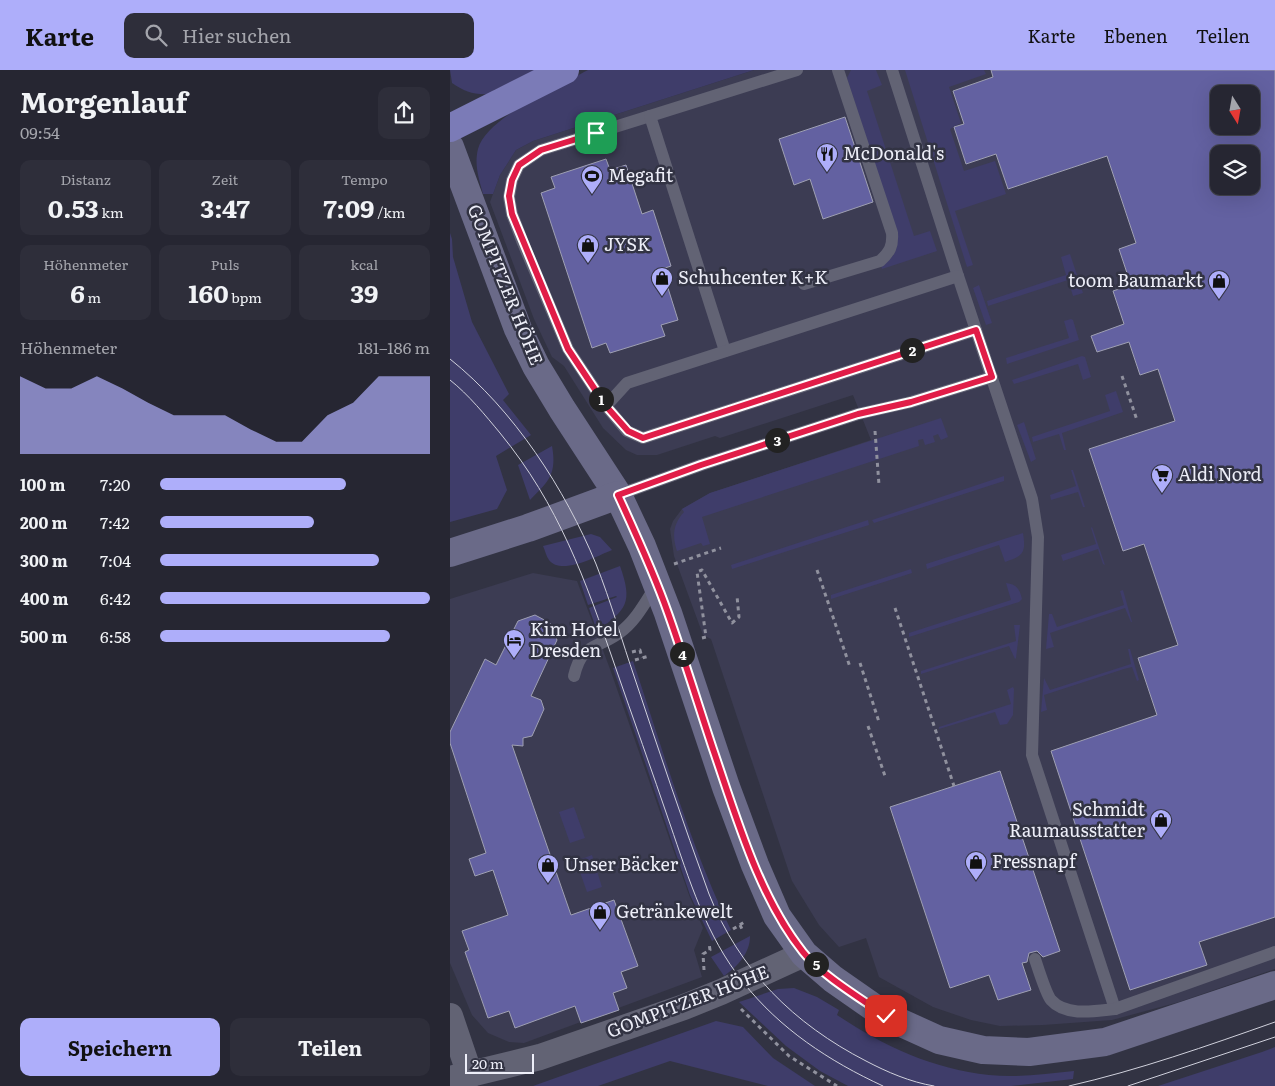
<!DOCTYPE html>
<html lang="de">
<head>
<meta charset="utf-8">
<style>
	body { margin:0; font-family:Literata,serif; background:#2e2e3a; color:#f1f3f6; height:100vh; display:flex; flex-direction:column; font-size:19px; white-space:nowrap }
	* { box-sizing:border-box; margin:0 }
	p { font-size:16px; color:#a4a5ac }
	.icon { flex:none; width:28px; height:28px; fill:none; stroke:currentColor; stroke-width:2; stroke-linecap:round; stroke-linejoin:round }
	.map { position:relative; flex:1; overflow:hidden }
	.details { display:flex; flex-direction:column; background:#262632; width:450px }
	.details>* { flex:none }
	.needle { width:32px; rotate:169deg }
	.controls { position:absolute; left:760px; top:15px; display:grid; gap:10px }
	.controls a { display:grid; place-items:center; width:50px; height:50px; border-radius:10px; background:#262632; box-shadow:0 5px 20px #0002,0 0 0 1px #42434d; font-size:25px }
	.scale { position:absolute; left:15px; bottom:12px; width:69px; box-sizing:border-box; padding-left:5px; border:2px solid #edeef8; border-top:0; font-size:14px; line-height:18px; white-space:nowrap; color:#edeef8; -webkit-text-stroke:4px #323343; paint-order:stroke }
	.pin { position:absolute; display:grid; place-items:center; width:42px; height:42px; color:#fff; margin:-21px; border-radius:10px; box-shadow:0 2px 8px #0006 }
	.km { position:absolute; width:25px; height:25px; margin:-12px; border-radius:50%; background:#222; color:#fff; font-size:14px; line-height:25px; text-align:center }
	.round { display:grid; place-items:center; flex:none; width:52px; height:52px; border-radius:10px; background:#2e2e3a }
	.summary { display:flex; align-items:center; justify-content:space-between; height:85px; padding:0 20px }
	h1 { font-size:28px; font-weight:700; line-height:38px }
	.figures { display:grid; grid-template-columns:repeat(3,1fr); gap:8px; height:85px; padding:5px 20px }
	.figures div { display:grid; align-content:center; border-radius:10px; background:#2e2e3a; text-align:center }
	.figures b { font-size:25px; font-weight:700 }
	.figures small { font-size:14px; font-weight:400 }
	.figures p { font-size:14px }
	.chart { height:140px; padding:10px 20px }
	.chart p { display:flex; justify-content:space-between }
	.chart svg { width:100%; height:90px; margin-top:5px; fill:#aeaefa; opacity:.7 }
	.action { display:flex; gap:10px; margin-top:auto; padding:10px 20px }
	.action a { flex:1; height:58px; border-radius:10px; background:#aeaefa; color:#111; font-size:20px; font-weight:700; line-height:58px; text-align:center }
	.action a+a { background:#2e2e3a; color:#f1f3f6 }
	ul { padding:0 20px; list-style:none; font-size:16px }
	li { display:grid; grid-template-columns:80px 60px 1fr; align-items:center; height:38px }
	li i { height:12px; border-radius:6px; background:#aeaefa }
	header { display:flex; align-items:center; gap:30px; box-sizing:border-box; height:70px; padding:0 25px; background:#aeaefa; color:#111 }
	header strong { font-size:24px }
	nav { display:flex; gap:28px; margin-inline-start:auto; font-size:18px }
	.search { width:350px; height:45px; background:#2e2e3a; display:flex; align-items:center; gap:12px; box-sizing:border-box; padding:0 18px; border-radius:10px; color:#a4a5ac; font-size:19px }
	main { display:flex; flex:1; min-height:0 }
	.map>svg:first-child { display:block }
	.built { fill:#3c3c53; fill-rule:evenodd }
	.green { fill:#3f3d6a }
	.building { fill:#6361a1; stroke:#9fa0b3; fill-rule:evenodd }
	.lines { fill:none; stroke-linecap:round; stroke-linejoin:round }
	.path { stroke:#90919e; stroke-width:3; stroke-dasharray:4 4; stroke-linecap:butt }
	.lane { stroke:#626374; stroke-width:12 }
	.street { stroke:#626374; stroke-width:26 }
	.secondary { stroke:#6a6a88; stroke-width:28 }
	.highway { stroke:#7b7bb7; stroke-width:28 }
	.tram { stroke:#d0d1dc; stroke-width:1 }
	.route-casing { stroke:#fff; stroke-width:10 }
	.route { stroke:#e11d48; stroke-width:6 }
	.labels { text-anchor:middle; stroke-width:5; stroke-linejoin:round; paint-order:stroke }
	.poi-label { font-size:18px; fill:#edeef8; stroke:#323343; text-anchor:start }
	.street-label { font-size:18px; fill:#edeef8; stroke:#323343 }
</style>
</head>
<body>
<header>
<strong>Karte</strong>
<div class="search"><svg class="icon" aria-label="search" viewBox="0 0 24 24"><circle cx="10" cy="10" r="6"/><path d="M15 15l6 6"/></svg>Hier suchen</div>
<nav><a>Karte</a><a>Ebenen</a><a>Teilen</a></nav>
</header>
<main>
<section class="details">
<div class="summary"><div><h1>Morgenlauf</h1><p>09:54</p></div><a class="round"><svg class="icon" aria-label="share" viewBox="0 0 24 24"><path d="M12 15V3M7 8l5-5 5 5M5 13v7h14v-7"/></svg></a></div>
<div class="figures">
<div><p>Distanz</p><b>0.53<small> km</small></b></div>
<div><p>Zeit</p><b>3:47</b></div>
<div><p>Tempo</p><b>7:09<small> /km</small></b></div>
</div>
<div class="figures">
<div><p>Höhenmeter</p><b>6<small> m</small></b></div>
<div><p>Puls</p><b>160<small> bpm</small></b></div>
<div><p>kcal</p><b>39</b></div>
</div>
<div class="chart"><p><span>Höhenmeter</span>181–186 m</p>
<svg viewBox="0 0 160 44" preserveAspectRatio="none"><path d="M0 44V6L10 12L20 12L30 6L40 12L50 19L60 25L70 25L80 25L90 32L100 38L110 38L120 25L130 19L140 6L150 6L160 6V44z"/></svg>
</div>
<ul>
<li><b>100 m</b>7:20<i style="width:69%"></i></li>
<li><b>200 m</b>7:42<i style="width:57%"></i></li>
<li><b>300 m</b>7:04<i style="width:81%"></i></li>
<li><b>400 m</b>6:42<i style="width:100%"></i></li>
<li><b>500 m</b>6:58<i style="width:85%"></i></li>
</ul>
<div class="action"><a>Speichern</a><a>Teilen</a></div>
</section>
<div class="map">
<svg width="825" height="1016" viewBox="0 0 825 1016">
	<rect width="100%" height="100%" fill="#323343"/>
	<g class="built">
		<path d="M304 0H825V899L729 932 662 950 593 955 550 956 521 950 483 937 429 907 416 868 389 877 369 855 342 811 261 569 253 565 224 486 220 459 223 451 232 439 260 423 421 370 403 325 270 368 265 366 207 385H187L176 380 153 358 114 296 102 287 84 249 40 132 50 105 66 80 83 71ZM769 24H801V56H769ZM769 84H801V116H769Z"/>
		<path d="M83 503 127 511 160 599 239 825 253 858 244 880 252 907 74 973 59 972 38 963 22 945 0 893V529Z"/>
	</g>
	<g class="green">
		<path d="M0 0H90L44 20 40 24C24 25 15 22 2 13Z"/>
		<path d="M138 0H304L83 71 66 80 50 105 43 124H33C29 109 24 95 28 79 36 48 110 15 138 0Z"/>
		<path d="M401 0H426L432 15 417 21 464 166 480 161 487 181 432 199 431 195C445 188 448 179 447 164L397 8Z"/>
		<path d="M455 0H534L536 4 499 17 511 53 500 59 514 101 545 91 556 124 505 141 523 195 517 197Z"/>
		<path d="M0 163 2 169 3 187 22 252 59 324 53 330 81 365 46 386 57 420 47 439 0 452Z"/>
		<path d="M620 184 633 223 623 226 618 210 538 236 537 231 616 205 611 187Z"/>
		<path d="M529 215 542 253 536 255 523 218Z"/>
		<path d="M621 249 623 250 629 270 557 294 556 288 619 268 614 251Z"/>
		<path d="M632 286 635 287 641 307 633 310 628 294 564 314 562 310Z"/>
		<path d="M666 321 673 342 612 363 616 380H614L609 364 583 372 582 367 660 341 655 325Z"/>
		<path d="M491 348 498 367 491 370 488 364 483 366 485 372 475 375 473 369 468 370 469 376 252 447 260 474 253 476 251 473 227 481C222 466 223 454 234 442L232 439 260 423Z"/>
		<path d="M574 352 586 389 581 392 567 355Z"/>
		<path d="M102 376C107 404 99 411 80 430L68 395Z"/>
		<path d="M621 400H623L635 437H633L628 422 601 430 600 425 626 416Z"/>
		<path d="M554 406V411L424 453 422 450Z"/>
		<path d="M418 450 419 455 282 499 281 495Z"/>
		<path d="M642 457 655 495 653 494 648 479 613 491 611 485 646 474 641 458Z"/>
		<path d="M573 463C576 482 574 486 555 492L549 475 477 499 476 494Z"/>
		<path d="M141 464 150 467 162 480C147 486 111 506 99 490 96 486 95 480 93 476Z"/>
		<path d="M170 496C183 533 177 539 147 561L139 538 167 527 166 526 138 535 130 511Z"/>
		<path d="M461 499 462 503 381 529V525Z"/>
		<path d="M556 513C566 514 570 519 572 529L569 532 459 567V563L561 530Z"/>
		<path d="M673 520 682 552H681L675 538 600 563 604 577 596 579 599 544H602L607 557 674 535 670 521Z"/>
		<path d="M564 555H570L566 588 565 589 559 576 471 604V601L566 571Z"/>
		<path d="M678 579H680L689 610 687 611 682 597 674 599 594 625 597 640 591 642 594 608 600 620 681 594Z"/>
		<path d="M183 591C213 680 240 776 281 860L262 871 240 825 163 598Z"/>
		<path d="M563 617 564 619 563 645 557 654 550 655 545 642 489 659V657L561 634 557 620Z"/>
		<path d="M124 737 135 768 120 773 109 742Z"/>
		<path d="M142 785 152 817 137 822 126 791Z"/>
		<path d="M300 866C300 883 288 896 274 906L261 887Z"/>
		<path d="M344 918 367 927 389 940 387 945C433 976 483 999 539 1005 567 1008 596 1004 624 1001L623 1009 561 1016H398L370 1001 336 976 289 932 328 919Z"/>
		<path d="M266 951 293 957 323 988 365 1016H318L220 991 148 1016H83Z"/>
		<path d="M825 977V1016H708L812 982Z"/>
	</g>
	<g class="building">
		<path d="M541 0H825V847L749 872 757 895 680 920 601 681 707 645 688 588 728 575 694 474 673 481 639 379 725 351 708 299 690 305 679 272 647 282 641 266 674 254 663 221 681 215 669 179 686 173 657 86 558 119 546 84 516 94 504 57 514 54 503 21 543 7ZM769 24H801V56H769ZM769 84H801V116H769Z"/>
		<path d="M395 47 423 132 373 149 360 109 344 115 329 69Z"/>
		<path d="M156 89 160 100 176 95 192 144 203 140 221 196 212 199 228 250 211 255 215 266 160 283 156 273 142 278 91 123 105 118 101 107Z"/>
		<path d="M85 545 100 553 107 570 81 626 91 630 94 639 82 666 73 668V676L62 675 121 845 164 830 188 896 171 902 177 918 163 923 169 940 131 953 125 936 65 958 59 941 38 948 15 882 19 880 12 861 58 845 43 800 25 806 19 789 36 783 0 673V662L35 589 46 595 68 551Z"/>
		<path d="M550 701 610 881 593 887 587 881 579 883 577 892 572 893 581 920 548 930 539 905 500 918 440 737Z"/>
	</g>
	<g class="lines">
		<g class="path">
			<path d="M672 306 687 350"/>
			<path d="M425 361 429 415"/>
			<path d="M224 494 271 478"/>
			<path d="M367 500 400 597"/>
			<path d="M445 538 504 716"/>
			<path d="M252 568 256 567 247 502 252 500 282 553 289 547 287 526"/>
			<path d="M182 582 190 580 192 588"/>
			<path d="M185 590 199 586"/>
			<path d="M410 593 429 652"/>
			<path d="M418 656 435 706"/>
			<path d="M290 855 293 861"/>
			<path d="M283 859 296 851"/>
			<path d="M254 900 253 884 260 880 259 873"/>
			<path d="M291 939 339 986 387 1016"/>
		</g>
		<g class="lane">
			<path d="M442 0 508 206"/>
			<path d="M200 46 91 80 69 95 62 110 59 127 62 144 73 173 118 279 156 336 177 361 193 368 202 365 526 260"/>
			<path d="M354 214 430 191C440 182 443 176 442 163L388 0"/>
			<path d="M275 281 200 46 347 0"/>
			<path d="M156 336 177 313 508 206 582 429 588 467 582 685 665 939"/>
			<path d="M168 425 251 395 408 344 461 332 542 307"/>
			<path d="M124 606C132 573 145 580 169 563 186 551 196 531 207 514"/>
			<path d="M585 889C588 898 596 924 601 930 616 947 646 941 665 939L825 882"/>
		</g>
		<g class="street">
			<path d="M0 946 20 1005"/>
			<path d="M0 1009 90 987 234 937 271 922 354 884"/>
		</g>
		<g class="secondary">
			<path d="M0 77 68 259 86 296 112 339 168 425 192 476 218 543 276 717 305 795 327 846 354 884 383 909 436 946 489 970 533 980 579 982 655 972 825 915"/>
			<path d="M0 483 78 458 168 425"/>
		</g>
		<path class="highway" d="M0 58 115 0"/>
		<g class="tram">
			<path d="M0 289C64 340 115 419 146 494 161 532 172 571 185 609 209 681 233 753 259 824 289 900 344 954 416 991 437 1002 460 1012 484 1016"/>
			<path d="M0 310C19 325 35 345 50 363 109 435 135 509 165 596 183 648 202 701 220 754 239 809 256 866 293 912 330 959 379 991 433 1016"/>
			<path d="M619 1016C689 1000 757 976 825 952"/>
			<path d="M678 1016 825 967"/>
		</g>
	</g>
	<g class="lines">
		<g class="route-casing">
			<path id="route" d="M146 63 91 80 69 95 62 110 59 126 62 144 118 279 156 336 178 361 193 368 202 365 526 260 542 307 461 332 408 344 251 395 168 425C186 464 204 503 218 543 234 588 248 634 263 679 286 746 309 827 353 882 370 904 413 930 436 946"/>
		</g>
		<use href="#route" class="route"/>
	</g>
	<defs>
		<g id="restaurant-pin" transform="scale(1.125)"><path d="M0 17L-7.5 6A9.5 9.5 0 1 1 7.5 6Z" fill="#aeaefa" stroke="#323343"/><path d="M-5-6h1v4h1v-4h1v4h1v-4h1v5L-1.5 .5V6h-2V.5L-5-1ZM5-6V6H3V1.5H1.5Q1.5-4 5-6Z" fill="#111"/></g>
		<g id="stadium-pin" transform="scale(1.125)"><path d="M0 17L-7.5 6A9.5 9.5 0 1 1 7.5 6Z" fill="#aeaefa" stroke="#323343"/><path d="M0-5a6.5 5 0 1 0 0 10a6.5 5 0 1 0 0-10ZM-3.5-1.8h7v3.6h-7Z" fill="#111"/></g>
		<g id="shop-pin" transform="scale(1.125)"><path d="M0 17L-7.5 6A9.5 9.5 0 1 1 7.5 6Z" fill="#aeaefa" stroke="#323343"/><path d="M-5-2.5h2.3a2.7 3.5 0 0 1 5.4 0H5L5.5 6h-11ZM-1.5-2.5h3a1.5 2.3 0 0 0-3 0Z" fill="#111"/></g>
		<g id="supermarket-pin" transform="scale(1.125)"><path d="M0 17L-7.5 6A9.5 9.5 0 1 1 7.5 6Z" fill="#aeaefa" stroke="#323343"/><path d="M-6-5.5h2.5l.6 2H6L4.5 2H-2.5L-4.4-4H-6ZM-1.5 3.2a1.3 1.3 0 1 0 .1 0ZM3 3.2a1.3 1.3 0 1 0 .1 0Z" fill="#111"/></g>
		<g id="hotel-pin" transform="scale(1.125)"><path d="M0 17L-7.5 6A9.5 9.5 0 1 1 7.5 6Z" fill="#aeaefa" stroke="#323343"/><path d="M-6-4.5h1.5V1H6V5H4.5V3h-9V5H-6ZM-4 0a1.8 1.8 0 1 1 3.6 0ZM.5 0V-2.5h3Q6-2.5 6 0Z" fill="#111"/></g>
	</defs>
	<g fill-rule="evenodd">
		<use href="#restaurant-pin" x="377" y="84"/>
		<use href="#stadium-pin" x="142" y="106"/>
		<use href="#shop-pin" x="138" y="175"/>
		<use href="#shop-pin" x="212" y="208"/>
		<use href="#shop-pin" x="769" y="211"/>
		<use href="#supermarket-pin" x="712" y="405"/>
		<use href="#hotel-pin" x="64" y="570"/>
		<use href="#shop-pin" x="711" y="750"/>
		<use href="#shop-pin" x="526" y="792"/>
		<use href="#shop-pin" x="98" y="795"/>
		<use href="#shop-pin" x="150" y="842"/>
	</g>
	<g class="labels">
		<g class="poi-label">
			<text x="393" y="90">McDonald's</text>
			<text x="158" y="112">Megafit</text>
			<text x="154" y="181">JYSK</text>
			<text x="228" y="214">Schuhcenter K+K</text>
			<text x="753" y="217" text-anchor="end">toom Baumarkt</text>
			<text x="728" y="411">Aldi Nord</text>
			<text x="80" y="566">Kim Hotel<tspan x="80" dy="21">Dresden</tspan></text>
			<text x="695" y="746" text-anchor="end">Schmidt<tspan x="695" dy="21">Raumausstatter</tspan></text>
			<text x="542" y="798">Fressnapf</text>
			<text x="114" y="801">Unser Bäcker</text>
			<text x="166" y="848">Getränkewelt</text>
		</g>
		<g class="street-label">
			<text transform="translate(55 215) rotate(68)" y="6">GOMPITZER HÖHE</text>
			<text transform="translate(238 932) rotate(-21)" y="6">GOMPITZER HÖHE</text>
		</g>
	</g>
</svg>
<div class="controls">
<a><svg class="needle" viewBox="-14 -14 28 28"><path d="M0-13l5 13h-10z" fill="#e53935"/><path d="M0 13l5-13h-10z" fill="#a4a5ac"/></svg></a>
<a><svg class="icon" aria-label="layers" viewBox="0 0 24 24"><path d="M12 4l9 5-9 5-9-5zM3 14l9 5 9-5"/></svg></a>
</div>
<div class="scale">20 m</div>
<div class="pin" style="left:146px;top:63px;background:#1e9e55"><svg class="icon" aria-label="arrive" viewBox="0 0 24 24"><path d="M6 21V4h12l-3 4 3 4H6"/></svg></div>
<div class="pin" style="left:436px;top:946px;background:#d93025"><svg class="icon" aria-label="check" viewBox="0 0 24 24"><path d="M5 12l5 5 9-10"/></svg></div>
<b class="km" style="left:151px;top:329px">1</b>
<b class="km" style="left:462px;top:280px">2</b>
<b class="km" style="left:327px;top:370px">3</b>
<b class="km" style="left:232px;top:584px">4</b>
<b class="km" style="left:366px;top:894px">5</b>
</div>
</main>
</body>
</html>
